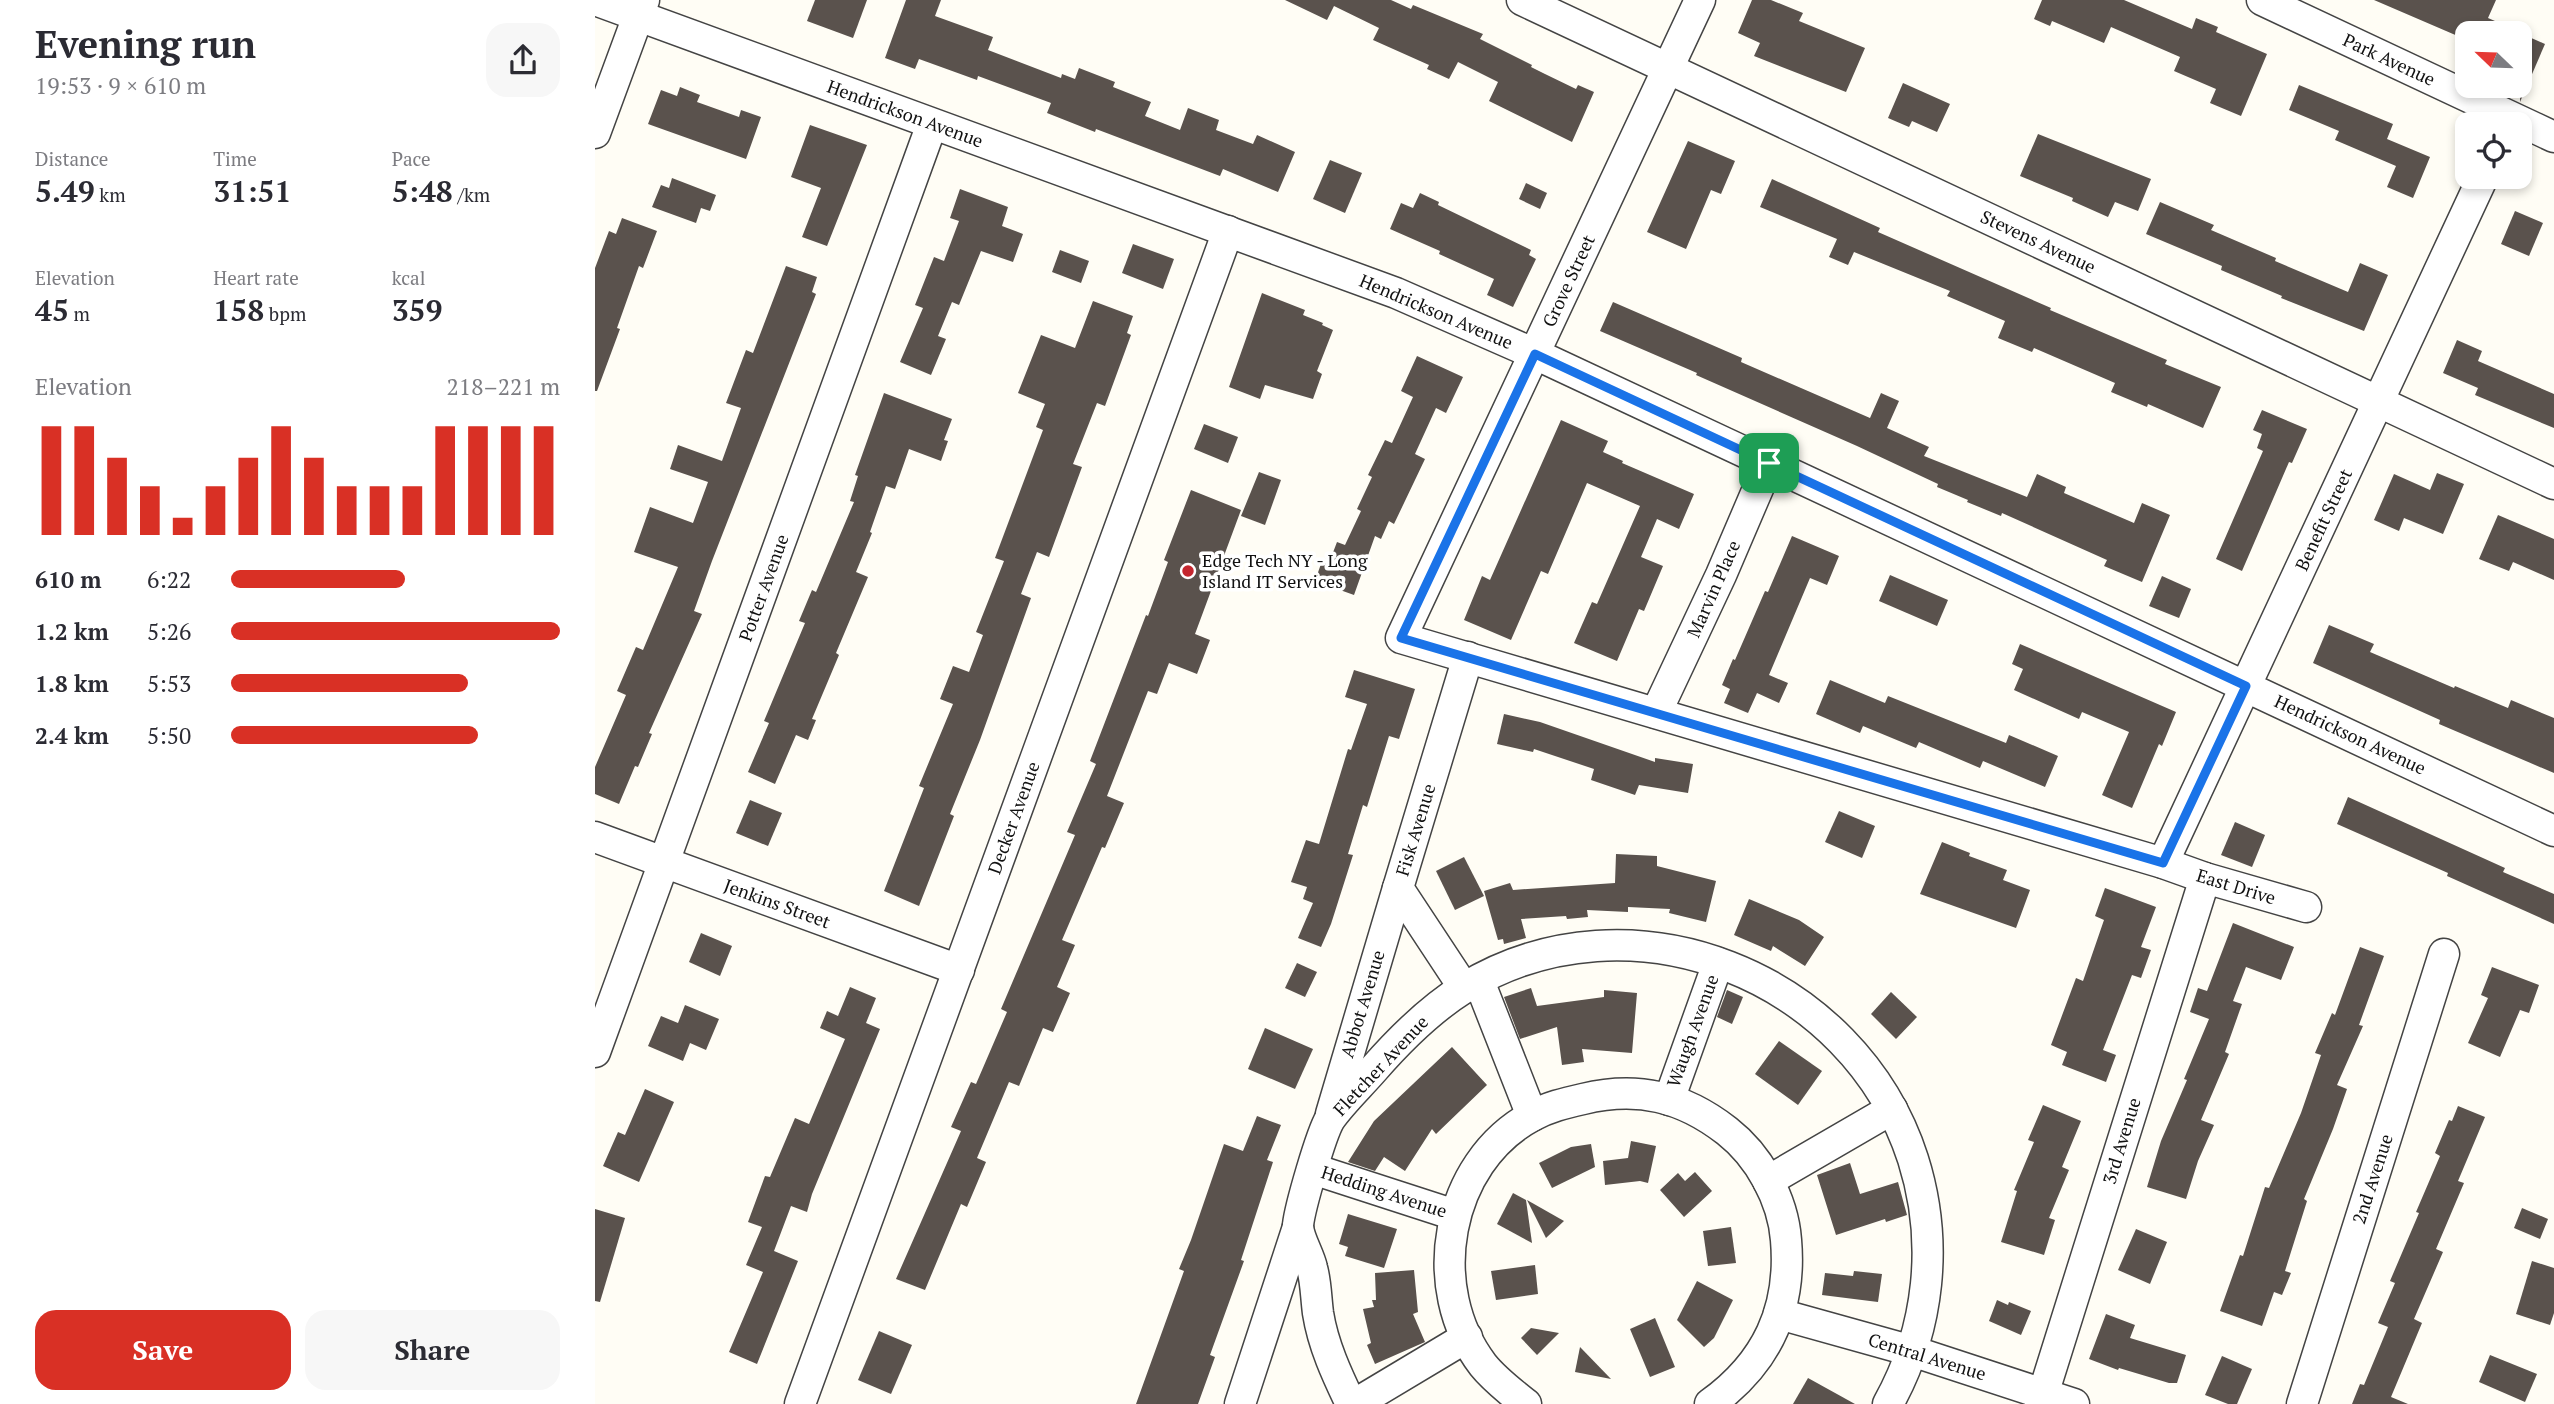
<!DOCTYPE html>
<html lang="en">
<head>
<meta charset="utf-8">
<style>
	body { margin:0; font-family:"PT Serif",serif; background:#f7f7f7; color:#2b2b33; height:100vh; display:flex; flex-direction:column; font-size:26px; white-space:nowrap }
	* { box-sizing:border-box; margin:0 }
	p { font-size:23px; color:#7c7c81 }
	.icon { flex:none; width:38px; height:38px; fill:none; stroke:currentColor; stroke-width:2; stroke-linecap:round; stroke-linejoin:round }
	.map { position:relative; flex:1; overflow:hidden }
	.sheet { display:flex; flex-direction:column; background:#fff; width:595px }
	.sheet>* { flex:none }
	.needle { width:46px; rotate:293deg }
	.controls { position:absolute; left:1860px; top:21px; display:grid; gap:14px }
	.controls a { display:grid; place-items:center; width:77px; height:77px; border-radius:14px; background:#fff; box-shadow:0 4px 10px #0003; font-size:35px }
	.pin { position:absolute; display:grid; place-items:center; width:60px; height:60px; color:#fff; margin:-30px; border-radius:14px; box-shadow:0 4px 10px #0006 }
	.round { display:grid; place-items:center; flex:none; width:74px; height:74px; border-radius:21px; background:#f7f7f7 }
	.head { display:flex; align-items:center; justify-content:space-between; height:119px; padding:0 35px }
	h1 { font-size:38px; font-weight:800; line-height:52px }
	.metrics { display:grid; grid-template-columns:repeat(3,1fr); gap:10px; height:119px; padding:7px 35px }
	.metrics div { display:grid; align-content:center }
	.metrics b { font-size:30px; font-weight:800 }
	.metrics small { font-size:19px; font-weight:400 }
	.metrics p { font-size:19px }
	.chart { height:196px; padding:14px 35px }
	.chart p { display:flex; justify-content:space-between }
	.chart svg { width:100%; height:126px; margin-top:7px; stroke:#d93025; stroke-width:6 }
	.cta { display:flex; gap:14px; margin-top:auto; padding:14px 35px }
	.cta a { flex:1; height:80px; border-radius:21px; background:#d93025; color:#fff; font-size:28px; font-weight:800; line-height:80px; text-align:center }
	.cta a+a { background:#f7f7f7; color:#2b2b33 }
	ul { padding:0 35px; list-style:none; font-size:23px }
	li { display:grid; grid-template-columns:112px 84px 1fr; align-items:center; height:52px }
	li i { height:18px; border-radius:9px; background:#d93025 }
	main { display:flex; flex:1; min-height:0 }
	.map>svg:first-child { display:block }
	.building { fill:#5a524d }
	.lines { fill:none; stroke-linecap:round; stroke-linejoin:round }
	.minor-casing { stroke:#444; stroke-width:33 }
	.minor { stroke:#fff; stroke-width:30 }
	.route-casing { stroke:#fff; stroke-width:14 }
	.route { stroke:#1a73e8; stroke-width:9 }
	.poi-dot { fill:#c4262e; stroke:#fff; stroke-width:2.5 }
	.labels { text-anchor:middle; stroke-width:7; stroke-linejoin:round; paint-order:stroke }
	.street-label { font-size:18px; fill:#111; stroke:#fff }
	.poi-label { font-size:18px; fill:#111; stroke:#fff; text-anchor:start }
</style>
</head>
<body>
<main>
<section class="sheet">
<div class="head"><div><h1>Evening run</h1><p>19:53 · 9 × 610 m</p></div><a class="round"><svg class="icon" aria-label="share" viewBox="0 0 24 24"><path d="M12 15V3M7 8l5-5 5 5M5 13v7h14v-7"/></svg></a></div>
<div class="metrics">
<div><p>Distance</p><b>5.49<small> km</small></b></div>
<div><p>Time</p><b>31:51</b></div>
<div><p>Pace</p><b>5:48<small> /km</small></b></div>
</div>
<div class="metrics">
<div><p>Elevation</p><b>45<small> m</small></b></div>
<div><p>Heart rate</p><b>158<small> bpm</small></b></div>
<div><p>kcal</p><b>359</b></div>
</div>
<div class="chart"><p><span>Elevation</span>218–221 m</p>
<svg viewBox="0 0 160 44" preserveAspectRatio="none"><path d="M5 44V6M15 44V6M25 44V17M35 44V27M45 44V38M55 44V27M65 44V17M75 44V6M85 44V17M95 44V27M105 44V27M115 44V27M125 44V6M135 44V6M145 44V6M155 44V6"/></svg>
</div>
<ul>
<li><b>610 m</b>6:22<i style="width:53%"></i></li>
<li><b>1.2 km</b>5:26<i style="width:100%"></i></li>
<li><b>1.8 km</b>5:53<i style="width:72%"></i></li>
<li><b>2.4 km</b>5:50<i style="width:75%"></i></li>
</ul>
<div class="cta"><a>Save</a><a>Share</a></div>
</section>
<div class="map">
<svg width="1959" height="1404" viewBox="0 0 1959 1404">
	<rect width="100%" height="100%" fill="#fffdf5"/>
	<g class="building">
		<path d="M220 0H272L258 38 212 21Z"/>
		<path d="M311 0H346L340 16 398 37 393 50 466 78 467 74 480 79 484 68 520 82 518 87 556 102 550 116 585 130 593 108 624 120 621 130 658 144 662 135 700 152 683 192 628 169 625 176 501 129 500 132 452 113 456 103 383 76 382 80 324 59 320 69 290 58Z"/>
		<path d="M690 0H796L816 9 818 5 888 34 885 39 937 65 936 67 950 74 981 89 983 85 999 92 977 142 894 101 903 82 863 62 854 79 832 69 834 65 778 40 784 28 739 6 732 20Z"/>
		<path d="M1157 0H1176L1208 13 1204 21 1270 48 1251 92 1159 56 1165 43 1143 33Z"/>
		<path d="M1447 0H1529L1597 29 1601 18 1623 27 1621 32 1672 54 1646 116 1615 103 1621 89 1579 71 1585 57 1516 27 1509 43 1457 21 1455 26 1439 19Z"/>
		<path d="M1779 0H1901L1893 18 1928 33H1872V40Z"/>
		<path d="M1925 33 1950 44 1925 102Z"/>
		<path d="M1308 83 1355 104 1342 132 1317 121 1314 127 1293 118Z"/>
		<path d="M1704 85 1798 124 1792 139 1835 157 1818 198 1792 187 1801 166 1740 140 1744 131 1694 110Z"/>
		<path d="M85 87 105 95 102 102 144 117 146 110 166 117 151 159 53 124 66 90 82 96Z"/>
		<path d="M215 125 272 145 232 246 207 237 226 188 196 177Z"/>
		<path d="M1443 134 1556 179 1543 211 1520 202 1513 217 1477 201 1478 198 1425 176Z"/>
		<path d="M1093 141 1140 161 1126 194 1116 190 1091 249 1052 232Z"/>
		<path d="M735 160 767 173 750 213 718 199Z"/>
		<path d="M77 178 121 195 115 211 106 208 101 223 57 207 66 185 74 188Z"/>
		<path d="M1177 179 1285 228 1283 232 1456 308 1455 310 1572 360 1570 364 1626 387 1608 428 1553 404 1552 407 1516 392 1520 383 1439 348 1437 352 1403 338 1410 321 1352 296 1355 291 1259 252 1253 265 1234 257 1242 239 1165 207Z"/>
		<path d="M931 183 952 193 945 209 924 199Z"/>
		<path d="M365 189 413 207 407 226 428 234 418 262 386 251 364 305 357 302 343 336 351 339 336 375 305 362 328 308 320 305 339 257 349 261 364 221 355 218Z"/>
		<path d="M825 193 844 202 843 205 936 250 934 255 941 259 918 307 892 295 899 279 844 254 845 251 795 229 806 203 818 208Z"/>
		<path d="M1565 202 1619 225 1616 230 1681 258 1680 261 1753 292 1765 263 1793 275 1769 331 1686 298 1687 296 1626 270 1627 266 1551 234Z"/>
		<path d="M1920 211 1948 223 1934 256 1906 244Z"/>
		<path d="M27 218 62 231 48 268 44 266 22 328 25 329 2 391H0V268L14 231 21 234Z"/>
		<path d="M538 244 579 259 568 289 527 273Z"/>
		<path d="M465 250 494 261 486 283 457 272Z"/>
		<path d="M191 266 222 277 217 292 221 294 117 561 99 611 107 614 54 733 57 734 43 767 40 766 24 804 0 794V767L31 695 22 691 41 647 48 650 83 567 39 552 55 507 98 523 113 482 75 469 83 445 127 461 146 408 131 403 151 350 158 353Z"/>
		<path d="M667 293 710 310 708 315 728 323 727 325 738 330 722 371 727 374 718 399 670 385 665 399 634 387Z"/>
		<path d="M498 301 538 316 532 333 536 335 510 406 502 403 478 464 487 467 454 557 442 552 426 594 436 598 385 740 355 814 359 816 324 906 289 891 329 788 324 786 358 704 345 699 358 666 374 672 388 635 381 632 409 561 400 558 448 430 441 427 450 404 423 393 446 335 480 348Z"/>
		<path d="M1018 302 1147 358 1146 362 1275 418 1286 393 1304 401 1292 428 1334 447 1329 456 1432 497 1442 474 1471 487 1469 493 1539 523 1547 503 1575 515 1547 582 1509 566 1512 560 1407 513 1406 516 1372 502 1373 500 1342 487 1343 484 1262 446 1101 375 1102 373 1005 331Z"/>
		<path d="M1862 340 1887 351 1883 361 1959 394V428L1880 395 1883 388 1848 373Z"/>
		<path d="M822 356 868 377 851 413 841 408 820 454 830 459 799 524 794 521 786 539 780 536 759 595 720 581 727 561 734 563 742 542 750 545 766 511 762 509 777 477 773 475 790 440 797 443 818 397 806 391Z"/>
		<path d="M289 393 357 419 349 440 353 441 346 461 314 449 300 489 291 486 275 532 277 533 261 572 273 577 241 653 244 655 217 719 221 720 213 740 201 735 180 784 153 772 174 723 169 721 210 623 204 621 217 590 221 592 259 502 255 501 263 476 260 475Z"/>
		<path d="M1667 410 1712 429 1697 463 1694 462 1647 571 1621 559 1668 451 1662 448 1667 434 1658 430Z"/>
		<path d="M966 420 1013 441 1008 452 1028 461 1027 463 1099 494 1084 529 1062 519 1046 557 1068 566 1049 611 1044 609 1022 661 979 643 997 602 1002 604 1045 506 992 483 953 574 946 571 916 640 869 620 887 576 895 580Z"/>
		<path d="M609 424 643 437 633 463 599 449Z"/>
		<path d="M664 472 686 480 670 525 646 516Z"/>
		<path d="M1842 473 1869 484 1848 534 1809 518 1804 531 1779 520 1799 474 1835 490Z"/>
		<path d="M596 490 646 510 600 634 615 640 602 674 574 663 562 694 553 691 512 796 529 803 510 848 507 847 467 940 480 945 462 987 475 993 458 1032 448 1028 424 1086 414 1082 382 1158 391 1162 372 1207 366 1204 330 1290 301 1279 366 1131 356 1127 376 1082 381 1084 412 1012 406 1009 480 835 472 832 501 764 495 761 551 615 553 616 573 562 569 560Z"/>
		<path d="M1903 515 1959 539V580L1918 562 1914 571 1884 559Z"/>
		<path d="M1197 536 1244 556 1232 585 1215 578 1174 675 1193 683 1184 703 1162 693 1153 713 1129 703 1135 689 1127 685 1138 659 1140 660 1170 591 1173 592Z"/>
		<path d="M1295 575 1353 600 1342 626 1284 601Z"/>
		<path d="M1567 576 1596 589 1584 618 1554 606Z"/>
		<path d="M1734 625 1779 644 1775 652 1859 688 1860 686 1913 708 1916 700 1959 718V773L1844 724 1845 720 1718 663Z"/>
		<path d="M1425 644 1581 712 1567 746 1564 744 1537 808 1507 795 1534 732 1487 712 1484 719 1419 690 1428 669 1417 664Z"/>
		<path d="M759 670 820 689 804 739 794 736 772 807 768 805 753 854 758 855 736 924 726 947 703 938 718 903 708 899 712 887 696 882 711 840 724 844 753 749 756 750 772 704 750 697Z"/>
		<path d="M1235 680 1290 703 1293 696 1411 743 1414 735 1463 756 1450 787 1388 761 1385 768 1324 742 1321 748 1268 726 1265 733 1221 714Z"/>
		<path d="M909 714 945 722 1060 762V758L1098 764 1093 793 1044 785 1040 795 996 780 999 769 939 749 938 752 902 744Z"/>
		<path d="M1753 797 1910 868 1908 872 1959 894V924L1852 876 1853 873 1742 824Z"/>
		<path d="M155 800 187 813 173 846 141 833Z"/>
		<path d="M1244 811 1280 826 1267 858 1230 842Z"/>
		<path d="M1640 822 1670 835 1657 867 1626 855Z"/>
		<path d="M1347 842 1375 853 1374 856 1412 870 1408 880 1435 890 1421 928 1325 894Z"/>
		<path d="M1021 854 1062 856V866L1121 881 1111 922 1074 913 1075 909 1033 907V912L992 910 993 917 972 919 971 916 926 919 931 938 909 944 908 939 903 940 889 891 915 883 918 890 1020 883Z"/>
		<path d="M869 857 889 896 860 910 841 871Z"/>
		<path d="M1510 888 1561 907 1546 947 1556 950 1546 978 1537 975 1508 1050 1521 1055 1511 1082 1467 1065 1472 1052 1456 1045 1481 978 1488 981 1509 920 1500 916Z"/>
		<path d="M1154 899 1204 920 1229 937 1210 966 1178 946 1176 951 1139 935Z"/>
		<path d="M1638 923 1699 947 1686 980 1651 967 1638 1001 1647 1004 1630 1052 1634 1054 1606 1120 1619 1125 1603 1161 1591 1199 1552 1187 1566 1141 1592 1080 1589 1079 1614 1019 1595 1012 1603 988 1612 991Z"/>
		<path d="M106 933 137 946 125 976 94 962Z"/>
		<path d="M1765 947 1789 956 1764 1025 1768 1026 1742 1085 1752 1089 1738 1129 1709 1199 1712 1201 1690 1271 1696 1273 1687 1295 1679 1292 1667 1326 1625 1311 1645 1255 1648 1256 1670 1187 1674 1188 1706 1113 1726 1055 1720 1053 1737 1013 1740 1015Z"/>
		<path d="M702 963 722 972 710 997 690 988Z"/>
		<path d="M1897 967 1944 985 1934 1013 1925 1010 1905 1057 1873 1043 1893 998 1886 995Z"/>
		<path d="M255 987 281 998 271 1023 285 1029 217 1194 212 1212 196 1206 179 1251 203 1261 162 1364 134 1352 168 1272 151 1265 167 1227 153 1222 170 1176 175 1177 200 1118 214 1124 250 1039 225 1028 232 1011 243 1016Z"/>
		<path d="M936 988 942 1006 1009 997V990L1042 993 1037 1053 987 1049 989 1062 967 1065 962 1027 925 1039 909 997Z"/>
		<path d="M1132 990 1148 997 1137 1024 1122 1017Z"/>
		<path d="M1296 992 1322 1017 1301 1039 1276 1014Z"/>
		<path d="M90 1005 124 1019 111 1050 95 1043 88 1061 53 1046 66 1016 83 1023Z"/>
		<path d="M670 1028 718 1049 700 1089 653 1069Z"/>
		<path d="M1184 1041 1227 1071 1203 1105 1160 1074Z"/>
		<path d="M857 1047 892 1085 841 1134 837 1129 810 1171 789 1157 780 1171 753 1162 779 1121Z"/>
		<path d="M50 1089 79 1102 44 1182 8 1166 23 1132 30 1135Z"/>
		<path d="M1448 1105 1486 1121 1467 1167 1474 1170 1454 1218 1460 1220 1449 1255 1406 1242 1422 1191 1419 1190 1439 1142 1433 1140Z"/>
		<path d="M1863 1106 1890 1117 1863 1181 1869 1183 1841 1249 1848 1252 1819 1319 1827 1323 1796 1397 1813 1404H1757L1765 1384 1769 1385 1793 1327 1783 1323 1800 1283 1795 1281 1824 1213 1821 1212 1845 1156 1840 1153 1854 1120 1857 1121Z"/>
		<path d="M662 1116 686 1125 672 1160 678 1162 646 1260 649 1261 615 1355 620 1357 603 1404H541L589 1271 584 1269 596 1240 629 1144 648 1151Z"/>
		<path d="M1036 1141 1061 1146 1053 1183 1045 1181 1010 1185 1008 1161 1033 1158Z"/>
		<path d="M996 1144 1000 1167 957 1188 944 1163 976 1147Z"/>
		<path d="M1255 1163 1265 1194 1303 1182 1312 1215 1291 1222 1290 1219 1241 1235 1222 1175Z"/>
		<path d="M1100 1172 1117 1191 1089 1217 1065 1190 1083 1173 1090 1181Z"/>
		<path d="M918 1193 931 1200 937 1243 902 1224Z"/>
		<path d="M932 1200 969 1221 951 1238Z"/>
		<path d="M1927 1208 1953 1219 1945 1239 1919 1228Z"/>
		<path d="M0 1209 30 1218 5 1302 0 1301Z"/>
		<path d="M753 1214 802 1229 789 1268 750 1256 753 1247 744 1244Z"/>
		<path d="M1136 1227 1141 1263 1113 1266 1108 1231Z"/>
		<path d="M1541 1229 1572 1242 1555 1284 1523 1270Z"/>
		<path d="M1937 1261 1959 1268V1313L1955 1325 1921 1314Z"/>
		<path d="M940 1265 943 1294 901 1300 896 1271Z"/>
		<path d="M819 1270 823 1312 818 1314 830 1342 780 1364 772 1345 776 1343 768 1309 779 1307 777 1300H781L780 1273Z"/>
		<path d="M1259 1271 1287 1274 1283 1302 1227 1295 1230 1273 1258 1276Z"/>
		<path d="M1102 1281 1138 1300 1119 1338 1109 1347 1082 1320Z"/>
		<path d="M1402 1300 1413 1305 1414 1302 1436 1311 1426 1335 1394 1321Z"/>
		<path d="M1511 1314 1540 1325 1535 1338 1591 1355 1582 1383H1574L1524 1368 1523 1370 1494 1359Z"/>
		<path d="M1060 1318 1080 1367 1055 1377 1035 1329Z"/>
		<path d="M936 1328 964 1333 942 1355 926 1338Z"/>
		<path d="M284 1331 317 1345 296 1394 263 1380Z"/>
		<path d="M985 1347 1016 1379 980 1372Z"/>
		<path d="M1895 1355 1942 1374 1930 1402 1884 1382Z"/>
		<path d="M1627 1356 1657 1369 1642 1404H1633L1610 1395Z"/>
		<path d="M1213 1378 1260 1404H1198Z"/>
	</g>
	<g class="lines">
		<g class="minor-casing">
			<g id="minor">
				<path d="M0 0 801 293 940 354 1959 831"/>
				<path d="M927 0 1959 484"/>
				<path d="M1105 0 806 638 1568 863 1610 878 1711 907"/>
				<path d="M1667 0 1959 137"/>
				<path d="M0 133 49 0"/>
				<path d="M1061 713 1126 575 1174 463"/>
				<path d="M0 837 364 970"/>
				<path d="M1568 863 1888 177"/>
				<path d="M884 981 937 1116"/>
				<path d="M869 988 803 888 873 657"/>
				<path d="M0 1052 337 124"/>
				<path d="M1074 1100 1123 963"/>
				<path d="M736 1114 803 888"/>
				<path d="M718 1169 860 1215"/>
				<path d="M1173 1181 1297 1109"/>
				<path d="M1184 1314 1317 1351 1479 1404"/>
				<path d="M205 1404 633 231"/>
				<path d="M645 1404 703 1227"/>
				<path d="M756 1404C742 1375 728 1345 723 1313 721 1298 721 1282 717 1268 714 1254 703 1238 703 1225 705 1207 726 1134 735 1119 747 1102 764 1086 778 1070 805 1039 834 1010 869 988 1036 886 1259 976 1318 1159 1344 1241 1335 1329 1293 1404"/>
				<path d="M760 1404 872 1337"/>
				<path d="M931 1404C916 1392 900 1380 888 1365 829 1288 850 1163 937 1116 953 1107 970 1103 988 1099 1042 1086 1087 1096 1132 1131 1164 1156 1188 1199 1191 1240 1197 1309 1172 1363 1115 1404"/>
				<path d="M1445 1404 1610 878"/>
				<path d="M1707 1404 1849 954"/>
			</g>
		</g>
		<use href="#minor" class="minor"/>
	</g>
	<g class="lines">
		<g class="route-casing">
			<path id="route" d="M940 354 1651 686 1568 863 806 638Z"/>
		</g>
		<use href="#route" class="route"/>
	</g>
	<circle class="poi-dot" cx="593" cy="571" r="7"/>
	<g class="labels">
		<g class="street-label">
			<text transform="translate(1794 60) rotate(25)" y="6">Park Avenue</text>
			<text transform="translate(310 114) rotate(20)" y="6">Hendrickson Avenue</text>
			<text transform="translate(1443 242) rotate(25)" y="6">Stevens Avenue</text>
			<text transform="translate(974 281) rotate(-65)" y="6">Grove Street</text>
			<text transform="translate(841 312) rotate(23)" y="6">Hendrickson Avenue</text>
			<text transform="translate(1729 520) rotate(-65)" y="6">Benefit Street</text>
			<text transform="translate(169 588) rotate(-70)" y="6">Potter Avenue</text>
			<text transform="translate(1119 589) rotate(-66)" y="6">Marvin Place</text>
			<text transform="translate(1755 735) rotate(25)" y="6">Hendrickson Avenue</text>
			<text transform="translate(419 818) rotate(-70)" y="6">Decker Avenue</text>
			<text transform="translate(821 830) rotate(-73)" y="6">Fisk Avenue</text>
			<text transform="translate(1641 887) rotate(17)" y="6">East Drive</text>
			<text transform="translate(182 904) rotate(20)" y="6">Jenkins Street</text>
			<text transform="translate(768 1004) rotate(-73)" y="6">Abbot Avenue</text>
			<text transform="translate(1098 1031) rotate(-70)" y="6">Waugh Avenue</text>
			<text transform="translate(786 1066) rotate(-47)" y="6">Fletcher Avenue</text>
			<text transform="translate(1527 1141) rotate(-73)" y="6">3rd Avenue</text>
			<text transform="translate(1778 1179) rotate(-72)" y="6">2nd Avenue</text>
			<text transform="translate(789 1192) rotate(18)" y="6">Hedding Avenue</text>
			<text transform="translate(1332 1357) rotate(17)" y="6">Central Avenue</text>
		</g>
		<g class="poi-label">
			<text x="607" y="567">Edge Tech NY - Long<tspan x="607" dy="21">Island IT Services</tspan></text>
		</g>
	</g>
</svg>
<div class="controls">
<a><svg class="needle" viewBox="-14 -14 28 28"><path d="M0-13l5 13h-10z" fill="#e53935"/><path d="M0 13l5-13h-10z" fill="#7c7c81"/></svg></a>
<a><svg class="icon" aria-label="locate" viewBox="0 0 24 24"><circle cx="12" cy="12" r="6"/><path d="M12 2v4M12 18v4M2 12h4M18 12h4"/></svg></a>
</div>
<div class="pin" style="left:1174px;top:463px;background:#1e9e55"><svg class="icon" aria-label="arrive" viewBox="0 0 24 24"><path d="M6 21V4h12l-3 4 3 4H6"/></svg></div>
</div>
</main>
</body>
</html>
